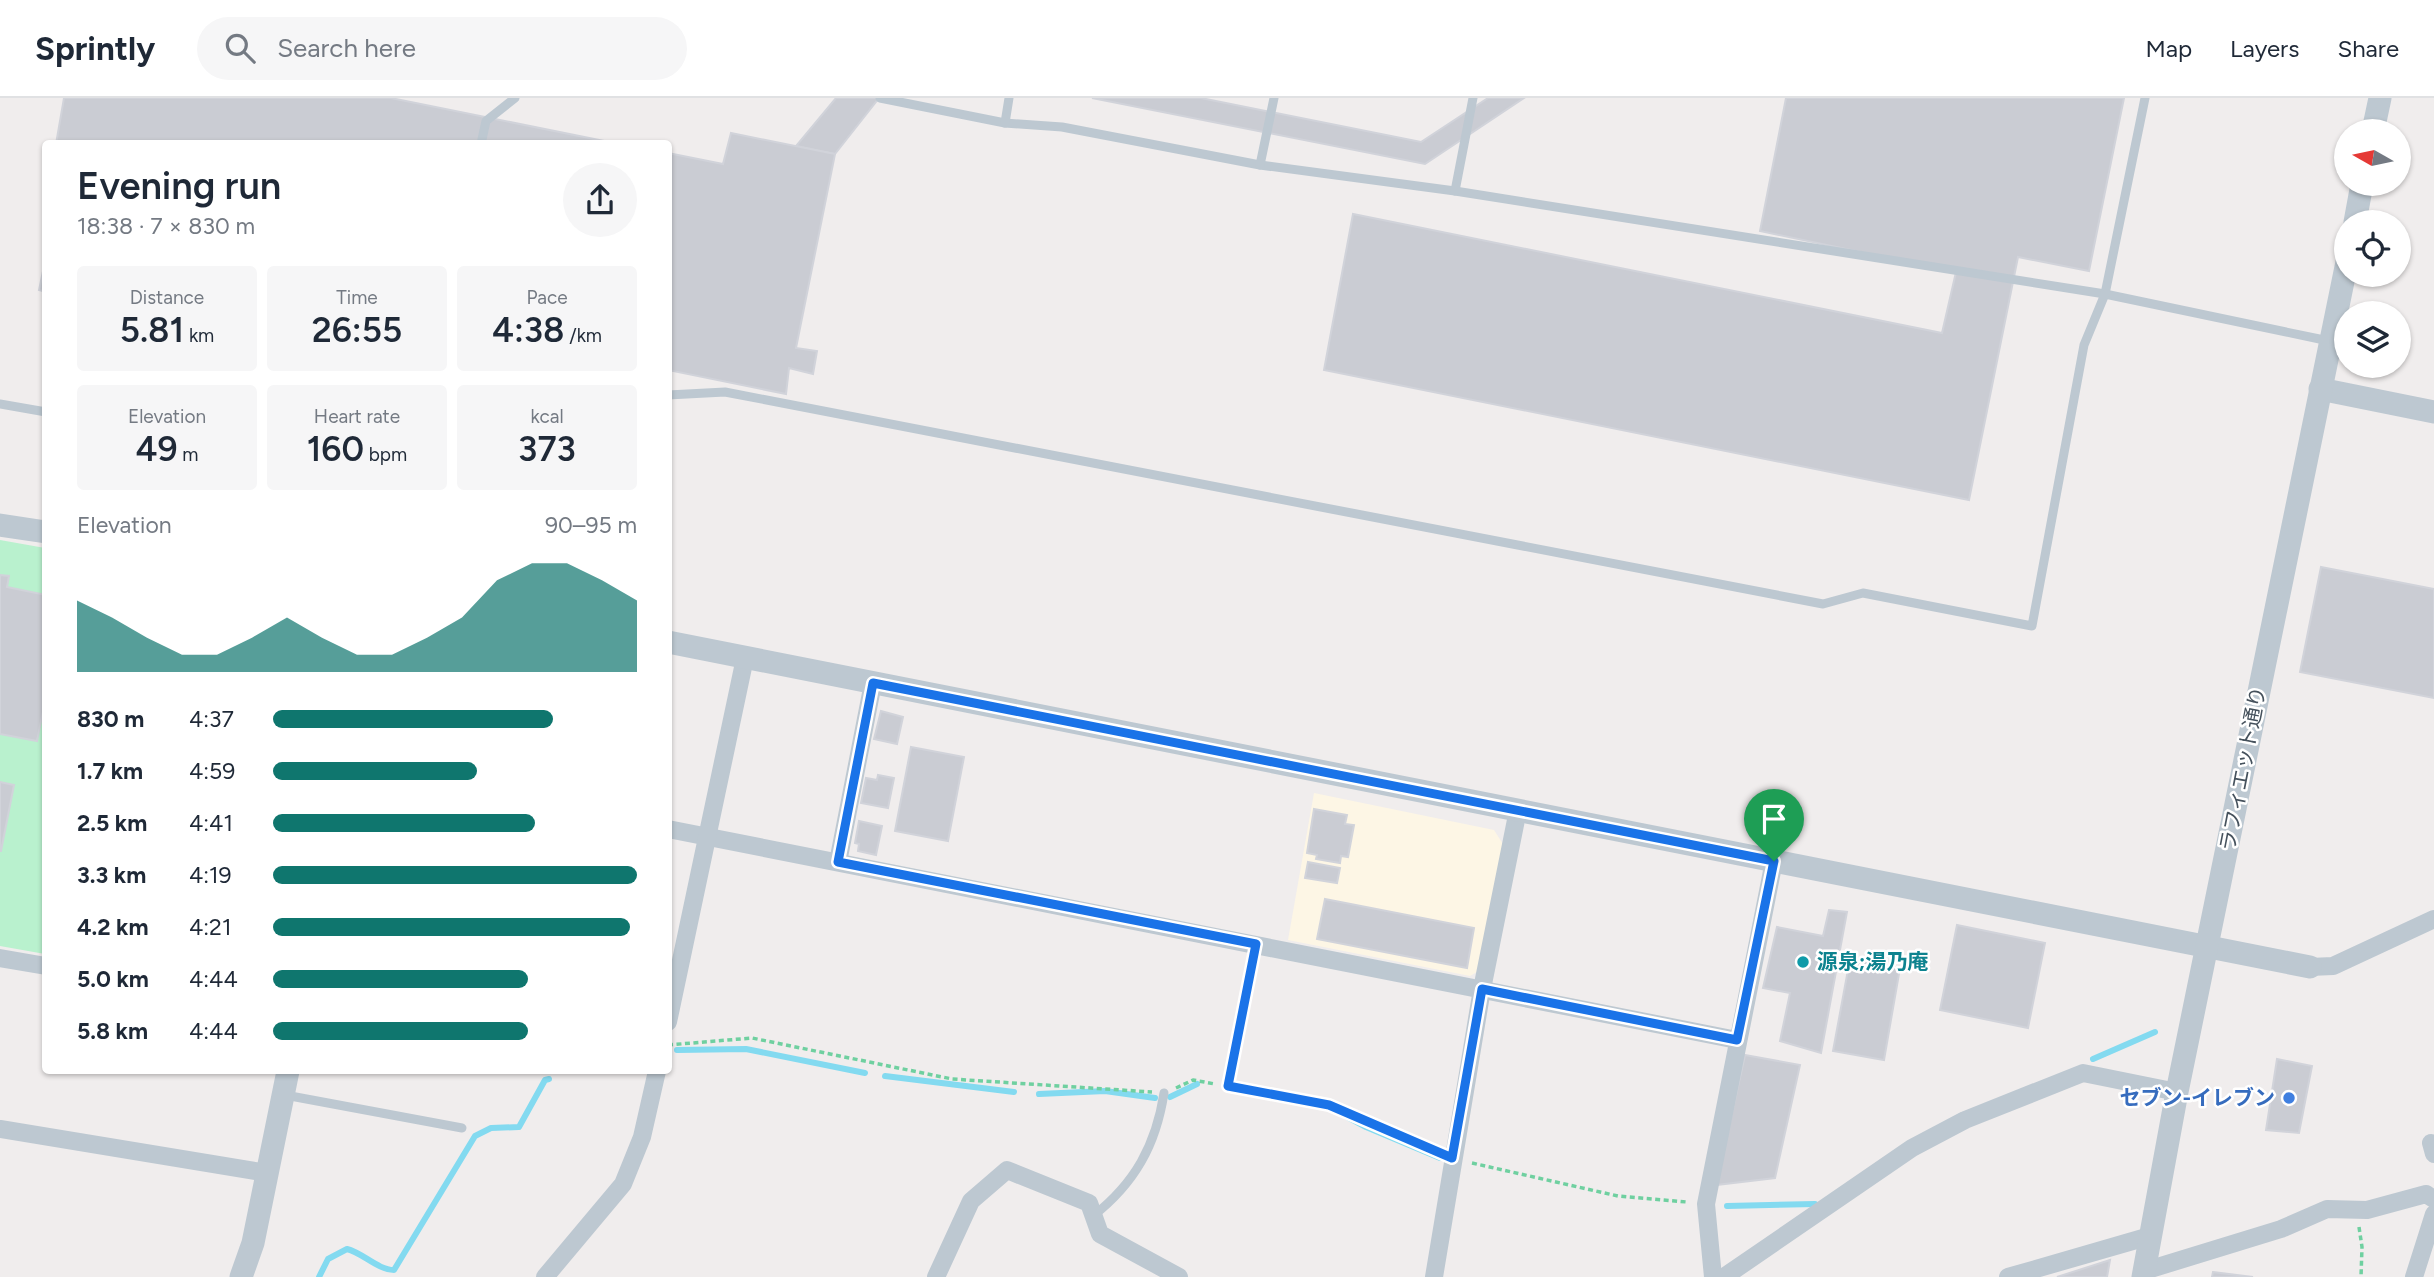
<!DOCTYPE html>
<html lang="en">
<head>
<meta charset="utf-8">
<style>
	body { margin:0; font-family:Figtree,"Noto Sans JP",sans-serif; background:#f6f6f7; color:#1f2937; height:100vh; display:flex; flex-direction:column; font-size:26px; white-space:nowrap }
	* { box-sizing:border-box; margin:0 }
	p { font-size:23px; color:#747a83 }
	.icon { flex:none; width:38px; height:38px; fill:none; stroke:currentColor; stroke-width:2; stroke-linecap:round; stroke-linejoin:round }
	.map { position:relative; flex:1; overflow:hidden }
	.panel { position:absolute; left:42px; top:42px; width:630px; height:934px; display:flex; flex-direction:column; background:#fff; border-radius:7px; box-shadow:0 2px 5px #0004 }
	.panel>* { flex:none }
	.needle { width:46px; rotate:279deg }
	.buttons { position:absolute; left:2334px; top:21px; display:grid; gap:14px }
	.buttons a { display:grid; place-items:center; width:77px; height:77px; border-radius:50%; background:#fff; box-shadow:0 2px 5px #0004; font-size:35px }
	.pin { position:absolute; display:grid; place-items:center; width:60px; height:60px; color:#fff; margin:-72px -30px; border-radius:50% 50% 50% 0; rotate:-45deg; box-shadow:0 0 7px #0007 }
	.pin .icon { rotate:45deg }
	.round { display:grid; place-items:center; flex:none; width:74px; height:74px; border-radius:37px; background:#f6f6f7 }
	.headline { display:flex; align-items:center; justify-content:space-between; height:119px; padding:0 35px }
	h1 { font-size:38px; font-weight:600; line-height:52px }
	.stats { display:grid; grid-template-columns:repeat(3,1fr); gap:10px; height:119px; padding:7px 35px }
	.stats div { display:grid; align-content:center; border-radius:7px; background:#f6f6f7; text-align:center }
	.stats b { font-size:35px; font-weight:600 }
	.stats small { font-size:19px; font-weight:400 }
	.stats p { font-size:19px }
	.chart { height:196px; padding:14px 35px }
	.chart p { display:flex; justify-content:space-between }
	.chart svg { width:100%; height:126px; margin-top:7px; fill:#0f766e; opacity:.7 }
	ul { padding:0 35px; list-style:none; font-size:23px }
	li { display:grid; grid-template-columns:112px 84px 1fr; align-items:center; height:52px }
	li i { height:18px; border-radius:9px; background:#0f766e }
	header { display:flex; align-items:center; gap:42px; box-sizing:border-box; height:98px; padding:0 35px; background:#fff; border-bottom:2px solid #e0e1e3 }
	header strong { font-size:33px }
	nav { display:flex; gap:38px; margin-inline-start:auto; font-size:24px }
	.search { width:490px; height:63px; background:#f6f6f7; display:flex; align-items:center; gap:18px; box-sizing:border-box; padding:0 24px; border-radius:38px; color:#747a83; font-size:26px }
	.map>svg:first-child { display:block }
	.commercial { fill:#fdf6e5 }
	.green { fill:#b9f1ce }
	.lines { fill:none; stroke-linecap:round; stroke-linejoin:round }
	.stream { stroke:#83daf0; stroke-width:6 }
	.building { fill:#caccd3; stroke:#d1d3da; stroke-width:2 }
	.path { stroke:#6fd0a0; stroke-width:3.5; stroke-dasharray:5 3.5; stroke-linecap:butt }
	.service { stroke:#bdc8d1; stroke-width:9 }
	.minor { stroke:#bdc8d1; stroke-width:18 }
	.tertiary { stroke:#bdc8d1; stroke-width:23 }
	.route-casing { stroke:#fff; stroke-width:14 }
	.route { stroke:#1a73e8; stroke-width:9 }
	.culture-dot { fill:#0f9aa8; stroke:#fff; stroke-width:2.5 }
	.shop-dot { fill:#3f7fe0; stroke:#fff; stroke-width:2.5 }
	.labels { text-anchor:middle; stroke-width:5; stroke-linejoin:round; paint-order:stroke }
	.street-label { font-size:21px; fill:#45515c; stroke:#fff }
	.culture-label { font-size:21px; font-weight:bold; fill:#0d838f; stroke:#fff; text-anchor:start }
	.shop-label { font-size:21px; font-weight:bold; fill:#366cbe; stroke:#fff; text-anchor:end }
</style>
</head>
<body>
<header>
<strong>Sprintly</strong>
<div class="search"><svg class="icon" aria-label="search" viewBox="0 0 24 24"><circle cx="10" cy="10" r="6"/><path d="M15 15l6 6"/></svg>Search here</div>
<nav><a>Map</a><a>Layers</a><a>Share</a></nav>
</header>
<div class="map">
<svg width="2434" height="1179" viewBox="0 0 2434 1179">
	<rect width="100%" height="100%" fill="#f0eded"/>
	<path class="commercial" d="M1314 695 1494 732 1503 746 1477 874 1470 878 1288 842Z"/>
	<path class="green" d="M0 442 45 450V856L0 848Z"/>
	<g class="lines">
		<g class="stream">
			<path d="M677 952 746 951 865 975"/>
			<path d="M2093 961 2155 934"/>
			<path d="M885 978 1014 994"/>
			<path d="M1237 991 1327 1008 1366 1029 1440 1060"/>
			<path d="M1039 996 1105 993 1155 1000"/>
			<path d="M1170 999 1197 986"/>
			<path d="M1727 1108 1815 1106"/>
			<path d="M319 1179 328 1161 347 1151C363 1155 378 1172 394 1172L475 1038 491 1030 519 1029 545 982 549 981"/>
		</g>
	</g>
	<g class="building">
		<path d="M64 0H391L619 46H56Z"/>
		<path d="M836 0H879L835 56 796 48Z"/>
		<path d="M1092 0H1201L1421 44 1488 0H1524L1425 66Z"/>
		<path d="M1786 0H2124L2089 173 2018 159 1969 402 1324 272 1353 116 1942 235 1956 174 1760 133Z"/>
		<path d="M731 35 835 56 796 250 817 253 813 276 789 270 786 296 668 272V55L723 66Z"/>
		<path d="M46 159V194L39 192Z"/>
		<path d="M2321 469 2434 491V600L2300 574Z"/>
		<path d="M0 477 9 478 7 489 46 497V599L37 643 0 636Z"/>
		<path d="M881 613 903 619 897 646 874 641Z"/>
		<path d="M911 649 964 659 948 743 895 733Z"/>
		<path d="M878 677 894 680 888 710 861 705 866 680 877 682Z"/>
		<path d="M0 684 14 687 1 753H0Z"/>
		<path d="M1314 711 1347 717 1345 726 1354 727 1348 759 1341 758 1340 765 1316 761 1317 757 1307 755Z"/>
		<path d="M859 723 882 728 876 757 858 753 859 746 855 745Z"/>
		<path d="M1308 764 1340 770 1337 785 1305 780Z"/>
		<path d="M1325 801 1474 830 1467 870 1317 841Z"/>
		<path d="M1829 812 1847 814 1821 955 1780 943 1790 895 1763 890 1777 829 1823 838Z"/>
		<path d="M1957 827 2045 845 2028 930 1940 912Z"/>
		<path d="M1850 861 1900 870 1884 962 1833 953Z"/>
		<path d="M1745 957 1800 967 1775 1080 1716 1087Z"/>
		<path d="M2277 961 2312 968 2299 1035 2266 1032Z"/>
		<path d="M2110 1162 2107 1179H2057Z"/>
		<path d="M2213 1174 2253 1179H2212Z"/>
	</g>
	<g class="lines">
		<g class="path">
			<path d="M668 947 752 940 952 981 1152 994"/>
			<path d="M1176 990 1193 982 1215 986"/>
			<path d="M1240 990 1329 1007 1438 1054"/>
			<path d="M1472 1065 1618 1098 1687 1104"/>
			<path d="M2359 1129 2362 1149 2361 1179"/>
		</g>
		<g class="service">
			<path d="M880 0 1005 25 1062 29 1260 67 1455 93 2105 196 2329 243"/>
			<path d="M1005 25 1009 0"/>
			<path d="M481 46 486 23 515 0"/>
			<path d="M1260 67 1274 0"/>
			<path d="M1455 93 1473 0"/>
			<path d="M668 297 725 294 1823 506 1863 495 2032 528 2084 247 2105 196 2145 0"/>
			<path d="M0 306 46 314"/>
			<path d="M1228 988 1256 846"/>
			<path d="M285 997 462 1030"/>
			<path d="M1093 1118C1135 1085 1156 1047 1164 995"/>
		</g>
		<g class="minor">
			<path d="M668 731 1737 942"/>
			<path d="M838 764 873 585"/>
			<path d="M0 860 46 868"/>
			<path d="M2310 869 2333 868 2434 821"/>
			<path d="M668 924 745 560"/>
			<path d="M0 1031 267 1075"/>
			<path d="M2431 1045 2434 1056"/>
			<path d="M2144 1173 2281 1131 2327 1111 2367 1112 2426 1096 2434 1101"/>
			<path d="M545 1179 623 1086 642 1039 657 973"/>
			<path d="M936 1179 971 1103 1007 1072 1089 1105 1100 1136 1179 1179"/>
			<path d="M1434 1179 1482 891 1518 712"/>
			<path d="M1713 1179 1706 1106 1774 763"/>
			<path d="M1724 1179 1912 1050 1965 1022 2083 975 2177 994"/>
			<path d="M2008 1179 2150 1138"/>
			<path d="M2414 1179 2434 1116"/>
		</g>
		<g class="tertiary">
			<path d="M2373 33 2380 0"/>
			<path d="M2355 124 2362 86"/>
			<path d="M2320 291 2434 314"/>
			<path d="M0 427 46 434"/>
			<path d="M668 544 2310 869"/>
			<path d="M241 1179 253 1145 288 973"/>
			<path d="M2143 1179 2177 994 2347 164"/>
		</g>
	</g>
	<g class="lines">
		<g class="route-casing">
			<path id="route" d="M873 585 1774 763 1737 942 1482 891 1452 1060 1329 1007 1228 988 1256 846 838 764Z"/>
		</g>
		<use href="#route" class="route"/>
	</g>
	<circle class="culture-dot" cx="1803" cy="864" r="7"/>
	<circle class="shop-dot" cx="2289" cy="1000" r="7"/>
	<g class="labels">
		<g class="street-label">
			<text transform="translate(2243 671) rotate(-79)" y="7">ラフィエット通り</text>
		</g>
		<g class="culture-label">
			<text x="1817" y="871">源泉;湯乃庵</text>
		</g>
		<g class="shop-label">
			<text x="2275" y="1007">セブン-イレブン</text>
		</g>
	</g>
</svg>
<div class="buttons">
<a><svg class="needle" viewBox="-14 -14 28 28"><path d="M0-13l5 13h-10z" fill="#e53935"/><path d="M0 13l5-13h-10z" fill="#747a83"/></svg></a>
<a><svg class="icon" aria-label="locate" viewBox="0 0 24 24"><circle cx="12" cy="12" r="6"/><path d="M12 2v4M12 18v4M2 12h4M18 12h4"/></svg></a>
<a><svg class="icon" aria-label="layers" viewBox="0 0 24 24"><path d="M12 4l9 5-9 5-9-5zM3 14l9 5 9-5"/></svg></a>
</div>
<div class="pin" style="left:1774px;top:763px;background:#1e9e55"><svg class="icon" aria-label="arrive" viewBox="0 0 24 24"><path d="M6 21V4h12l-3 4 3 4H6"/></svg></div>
<section class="panel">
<div class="headline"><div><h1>Evening run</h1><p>18:38 · 7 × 830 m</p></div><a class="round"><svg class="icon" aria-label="share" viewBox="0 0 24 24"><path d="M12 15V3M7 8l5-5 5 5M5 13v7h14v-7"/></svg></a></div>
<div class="stats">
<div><p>Distance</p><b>5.81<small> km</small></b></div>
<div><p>Time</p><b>26:55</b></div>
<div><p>Pace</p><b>4:38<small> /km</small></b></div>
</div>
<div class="stats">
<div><p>Elevation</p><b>49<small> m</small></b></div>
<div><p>Heart rate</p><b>160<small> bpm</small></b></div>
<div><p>kcal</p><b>373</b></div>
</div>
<div class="chart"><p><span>Elevation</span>90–95 m</p>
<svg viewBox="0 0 160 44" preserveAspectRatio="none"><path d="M0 44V19L10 25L20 32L30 38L40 38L50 32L60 25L70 32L80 38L90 38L100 32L110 25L120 12L130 6L140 6L150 12L160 19V44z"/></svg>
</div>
<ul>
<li><b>830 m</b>4:37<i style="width:77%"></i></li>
<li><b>1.7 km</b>4:59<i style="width:56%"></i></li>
<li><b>2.5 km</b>4:41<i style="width:72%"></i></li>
<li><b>3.3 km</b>4:19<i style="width:100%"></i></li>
<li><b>4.2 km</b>4:21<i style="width:98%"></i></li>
<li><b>5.0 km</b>4:44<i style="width:70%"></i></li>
<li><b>5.8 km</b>4:44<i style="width:70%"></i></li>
</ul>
</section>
</div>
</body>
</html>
